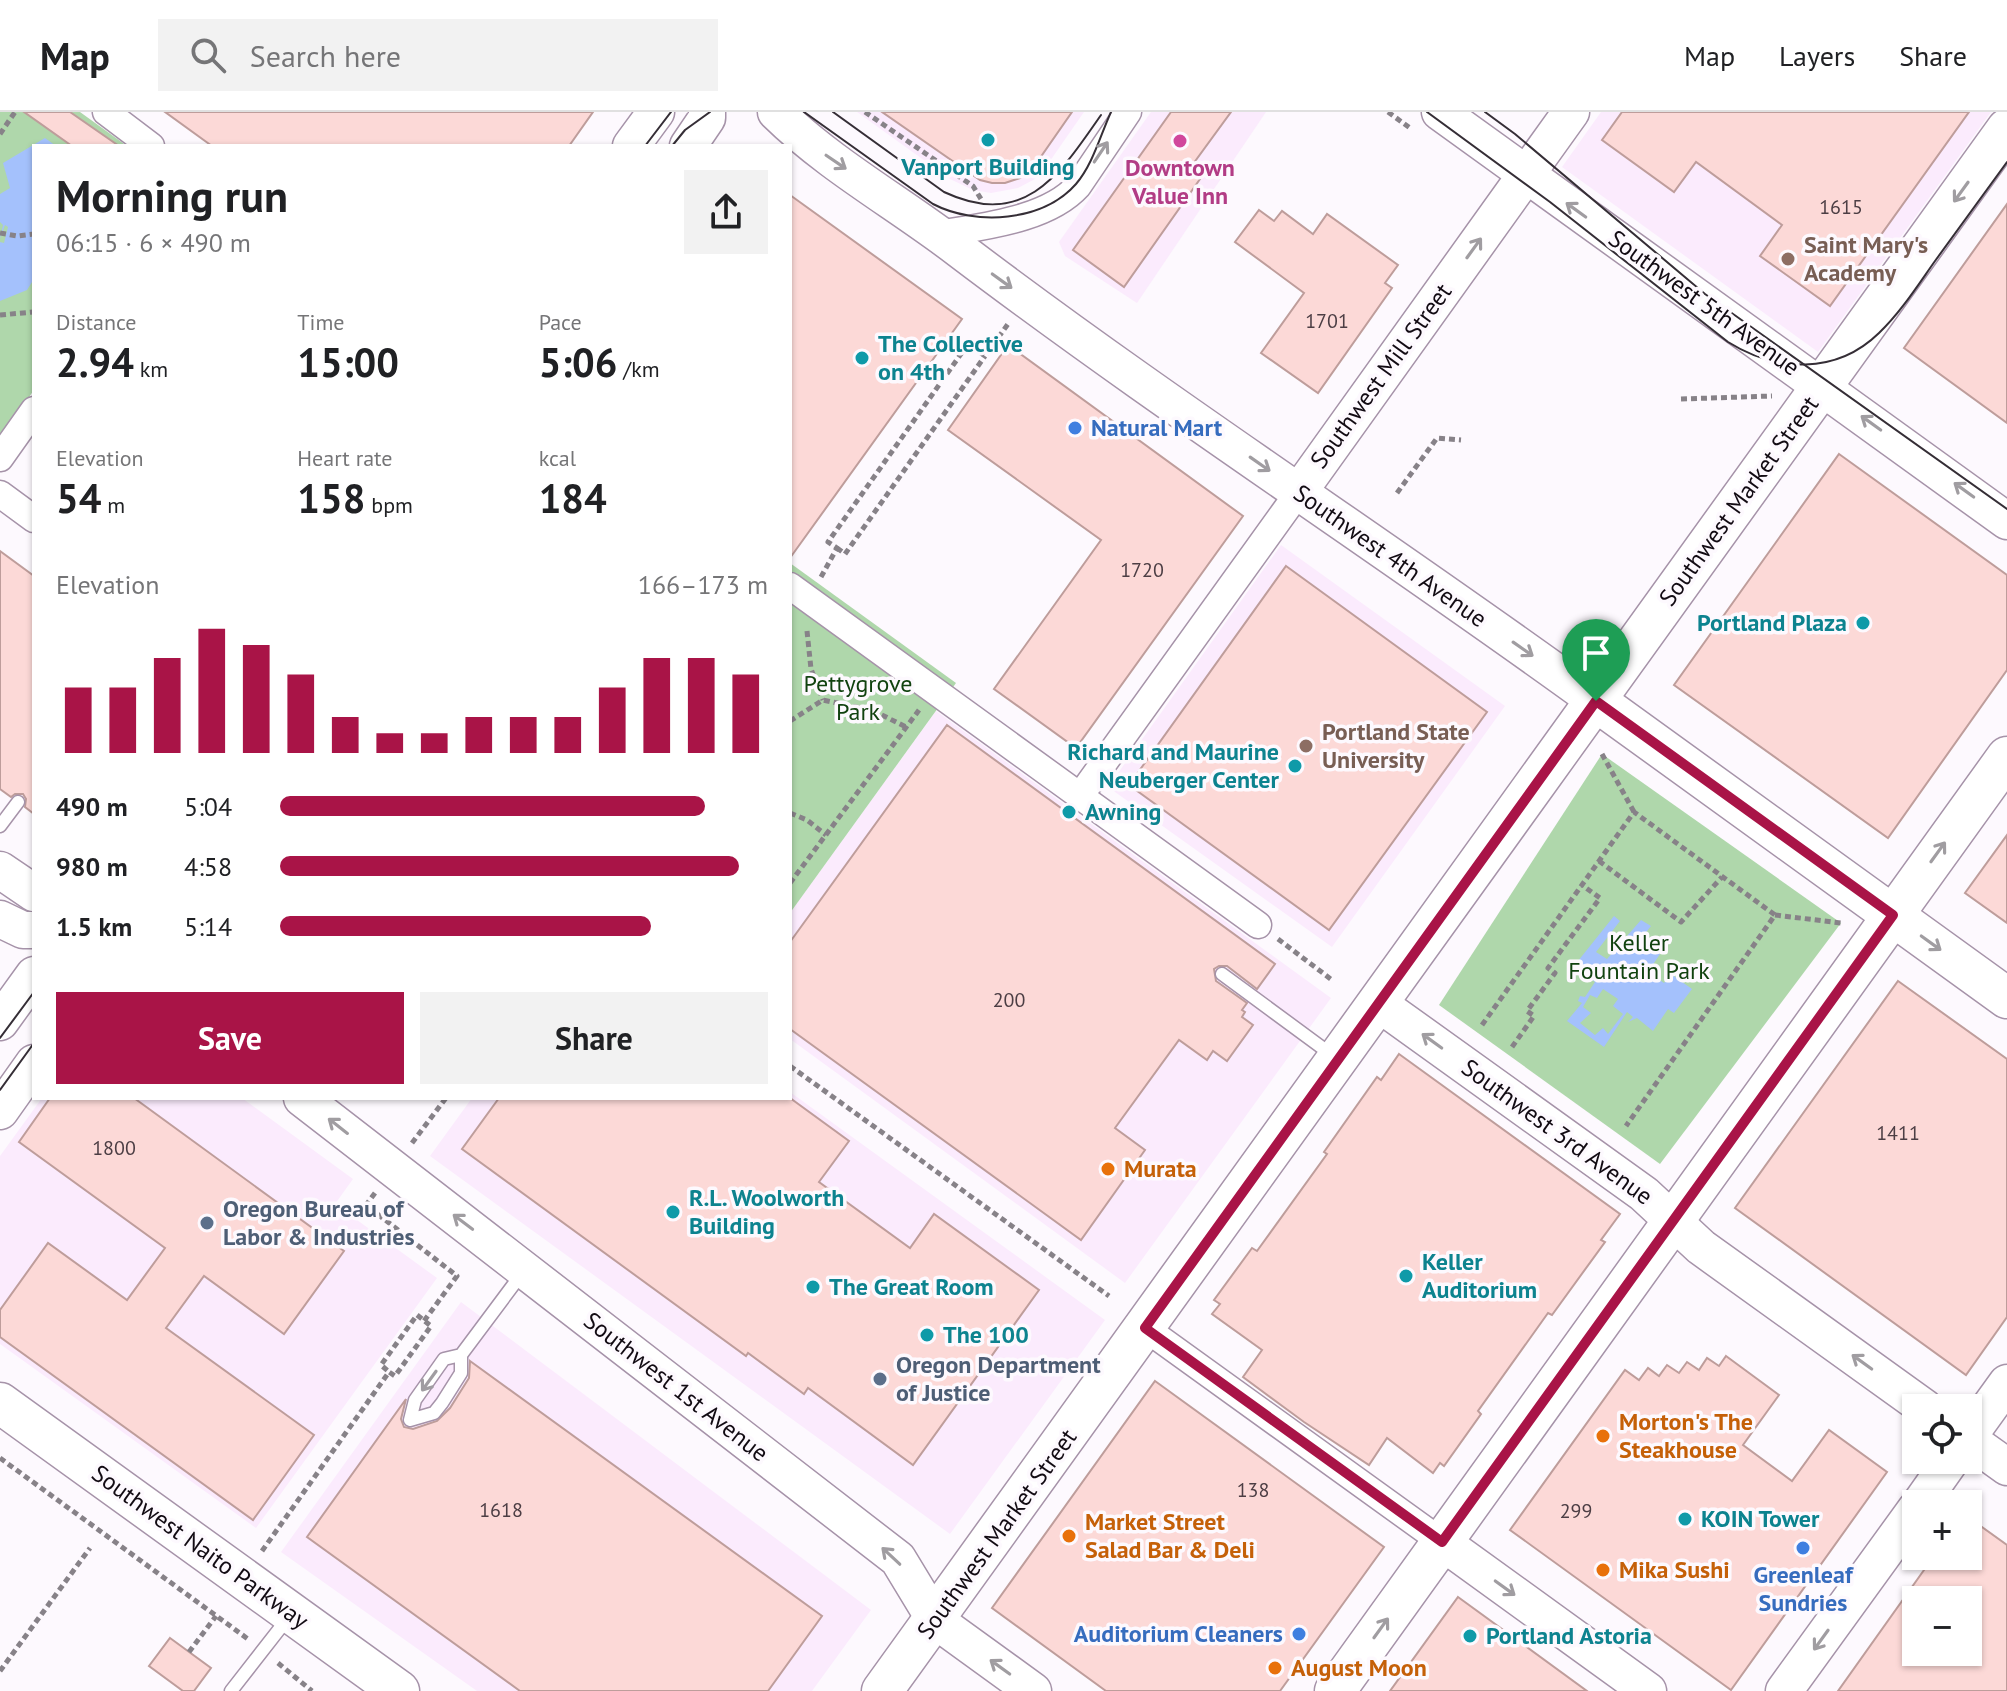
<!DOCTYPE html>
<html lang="en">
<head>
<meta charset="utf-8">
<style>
	body { margin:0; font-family:"PT Sans",sans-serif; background:#f2f2f2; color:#202124; height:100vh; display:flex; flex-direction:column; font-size:30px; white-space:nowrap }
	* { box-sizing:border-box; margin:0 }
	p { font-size:26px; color:#757577 }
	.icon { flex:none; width:44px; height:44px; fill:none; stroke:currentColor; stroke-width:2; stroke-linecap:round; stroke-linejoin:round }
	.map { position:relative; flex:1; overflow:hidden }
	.panel { position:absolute; left:32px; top:32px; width:760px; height:956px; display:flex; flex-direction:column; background:#fff; border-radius:0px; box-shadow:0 2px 6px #0004 }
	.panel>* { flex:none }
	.buttons { position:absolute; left:1902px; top:1282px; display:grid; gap:16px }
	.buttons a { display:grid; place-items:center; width:80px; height:80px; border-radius:0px; background:#fff; box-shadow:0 2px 6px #0004; font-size:40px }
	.pin { position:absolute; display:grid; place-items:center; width:68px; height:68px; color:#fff; margin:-82px -34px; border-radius:50% 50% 50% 0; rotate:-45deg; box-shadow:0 0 8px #0007 }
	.pin .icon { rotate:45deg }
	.round { display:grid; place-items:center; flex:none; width:84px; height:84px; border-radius:0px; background:#f2f2f2 }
	.headline { display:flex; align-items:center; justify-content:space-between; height:136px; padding:0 24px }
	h1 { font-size:44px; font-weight:700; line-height:60px }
	.stats { display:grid; grid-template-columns:repeat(3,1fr); gap:12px; height:136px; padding:8px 24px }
	.stats div { display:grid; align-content:center }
	.stats b { font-size:40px; font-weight:700 }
	.stats small { font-size:22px; font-weight:400 }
	.stats p { font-size:22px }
	.chart { height:224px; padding:16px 24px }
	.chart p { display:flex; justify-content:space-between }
	.chart svg { width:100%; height:144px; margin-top:8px; stroke:#a91447; stroke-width:6 }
	.cta { display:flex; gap:16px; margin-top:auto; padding:16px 24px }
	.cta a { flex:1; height:92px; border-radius:0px; background:#a91447; color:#fff; font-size:32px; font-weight:700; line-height:92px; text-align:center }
	.cta a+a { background:#f2f2f2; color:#202124 }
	ul { padding:0 24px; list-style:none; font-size:26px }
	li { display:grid; grid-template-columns:128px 96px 1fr; align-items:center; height:60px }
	li i { height:20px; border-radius:10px; background:#a91447 }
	header { display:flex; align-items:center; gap:48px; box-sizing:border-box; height:112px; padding:0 40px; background:#fff; border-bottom:2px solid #e0e0e0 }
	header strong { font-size:38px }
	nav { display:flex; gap:44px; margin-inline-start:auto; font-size:28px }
	.search { width:560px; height:72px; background:#f2f2f2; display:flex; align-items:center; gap:20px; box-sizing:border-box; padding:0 28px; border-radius:0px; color:#757577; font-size:30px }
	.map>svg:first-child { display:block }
	.built { fill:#fbebfd }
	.green { fill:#afd7ab }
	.water { fill:#a4c1fc; fill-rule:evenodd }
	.building { fill:#fcd9d7; stroke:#be9d9b; stroke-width:2; fill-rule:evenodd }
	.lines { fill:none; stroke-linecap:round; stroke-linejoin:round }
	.lane-casing { stroke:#a693a9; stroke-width:15 }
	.street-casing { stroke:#a693a9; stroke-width:29 }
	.secondary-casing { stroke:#a693a9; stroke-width:39 }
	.primary-casing { stroke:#a693a9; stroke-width:43 }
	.path { stroke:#878288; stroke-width:5; stroke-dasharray:6 4; stroke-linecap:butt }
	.lane { stroke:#fff; stroke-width:12 }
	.street { stroke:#fff; stroke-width:26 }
	.secondary { stroke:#fff; stroke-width:36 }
	.primary { stroke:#fff; stroke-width:40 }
	.tram { stroke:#352e36; stroke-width:2 }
	.oneway { stroke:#a09da1 }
	.route-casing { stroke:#fff; stroke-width:16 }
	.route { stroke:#a91447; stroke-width:10 }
	.culture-dot { fill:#0f9aa8; stroke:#fdf9fe; stroke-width:3 }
	.hotel-dot { fill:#d1479c; stroke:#fdf9fe; stroke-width:3 }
	.education-dot { fill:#8d6e63; stroke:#fdf9fe; stroke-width:3 }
	.shop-dot { fill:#3f7fe0; stroke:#fdf9fe; stroke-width:3 }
	.food-dot { fill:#e8710a; stroke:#fdf9fe; stroke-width:3 }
	.service-dot { fill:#5c6f8a; stroke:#fdf9fe; stroke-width:3 }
	.labels { text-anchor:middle; stroke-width:7; stroke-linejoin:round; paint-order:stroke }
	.number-label { font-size:20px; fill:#4c3e44 }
	.culture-label { font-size:24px; font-weight:bold; fill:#0d838f; stroke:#fdf9fe; text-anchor:start }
	.hotel-label { font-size:24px; font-weight:bold; fill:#b23c85; stroke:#fdf9fe }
	.education-label { font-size:24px; font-weight:bold; fill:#785e54; stroke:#fdf9fe; text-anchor:start }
	.street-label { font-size:24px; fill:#120b13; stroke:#fdf9fe }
	.shop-label { font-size:24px; font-weight:bold; fill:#366cbe; stroke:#fdf9fe; text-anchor:start }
	.park-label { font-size:24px; fill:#11420f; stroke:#fdf9fe }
	.food-label { font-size:24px; font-weight:bold; fill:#c56008; stroke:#fdf9fe; text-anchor:start }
	.service-label { font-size:24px; font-weight:bold; fill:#4e5e75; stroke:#fdf9fe; text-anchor:start }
</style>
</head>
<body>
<header>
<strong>Map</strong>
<div class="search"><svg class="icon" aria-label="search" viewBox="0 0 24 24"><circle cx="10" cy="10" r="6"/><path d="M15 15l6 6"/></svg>Search here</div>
<nav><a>Map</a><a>Layers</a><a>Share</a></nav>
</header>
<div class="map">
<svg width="2007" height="1579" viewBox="0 0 2007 1579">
	<rect width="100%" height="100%" fill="#fdf9fe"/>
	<g class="built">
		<path d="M857 0H1084L1043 59 1035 67 1018 76 991 81 973 78 950 67Z"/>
		<path d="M1151 0H1266L1137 191 1065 144 1059 130Z"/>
		<path d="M1601 0H1991L1818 240 1562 55Z"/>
		<path d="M1281 433 1505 594 1332 835 1108 675Z"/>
		<path d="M936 599 1331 886 1125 1171 790 927V801Z"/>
		<path d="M790 980 1105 1208 950 1422 430 1044 472 986H790Z"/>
		<path d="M42 986H242L353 1067 335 1092 437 1166 256 1416 0 1232V1044Z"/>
		<path d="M461 1190 871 1498 812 1579H477L281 1440Z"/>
	</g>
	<g class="green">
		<path d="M0 0H80L127 34H34V278L0 326Z"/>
		<path d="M790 451 956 571 790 801Z"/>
		<path d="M1602 642 1841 811 1660 1052 1439 893Z"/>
	</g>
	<g class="water">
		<path d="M45 26 56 34H34L32 170 27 178 0 189V130L4 131 8 115 5 113 0 127 3 113 0 110V82L10 76 3 51Z"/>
		<path d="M1614 804 1620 809 1596 840 1607 847 1641 808 1651 814 1643 824 1662 839 1648 860 1664 871 1671 862 1692 877 1674 901 1668 897 1653 919 1637 906 1628 910 1633 905 1627 900 1604 935 1567 909 1582 891 1578 889 1580 884 1585 885 1595 870 1574 854ZM1603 877 1618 887 1613 894 1623 902 1608 922 1603 916 1595 923 1580 911 1591 901 1583 895 1590 883 1597 886Z"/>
	</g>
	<g class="building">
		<path d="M24 0H70L119 34H72Z"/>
		<path d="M165 0H593L569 34H212Z"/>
		<path d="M882 0H1072L1033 56 1020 66 1005 71H992L980 68Z"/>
		<path d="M1171 0H1231L1188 59 1200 67 1124 175 1073 138Z"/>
		<path d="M1622 0H1969L1830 194 1760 144 1782 113 1696 50 1674 80 1602 28Z"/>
		<path d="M790 83 962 207 790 446Z"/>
		<path d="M2007 92V311L1904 236Z"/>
		<path d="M1259 98 1274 109 1282 99 1313 122 1327 102 1398 153 1385 171 1392 176 1318 281 1261 241 1304 181 1235 130Z"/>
		<path d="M1008 233 1243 404 1076 636 994 577 1101 428 948 318Z"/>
		<path d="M1839 342 2007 463V558L1888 726 1674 573Z"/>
		<path d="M0 439 34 464V702L25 695 26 687 23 682H15L11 685 0 677Z"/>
		<path d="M1286 454 1487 600 1329 818 1129 673Z"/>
		<path d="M947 613 1275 852 1257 877 1227 854H1219L1214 857 1216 869 1247 891 1242 898 1245 900 1242 905 1253 913 1227 949 1213 939 1207 948 1179 928 1115 1016 1145 1038 1081 1128 790 917V830Z"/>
		<path d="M2007 723V811L1965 781Z"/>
		<path d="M1898 869 2007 947V1205L1966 1263 1735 1096Z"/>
		<path d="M1399 942 1620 1102 1601 1128 1605 1130 1552 1203 1548 1201 1478 1299 1481 1302 1444 1354 1440 1351 1433 1361 1387 1326 1369 1353 1304 1310 1243 1265 1262 1238 1212 1202 1220 1192 1214 1188 1252 1136 1257 1139 1327 1042 1324 1040 1377 965 1381 968Z"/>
		<path d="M50 986H134L344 1139 284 1222 204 1164 166 1216 314 1323 253 1408 0 1225V1198L48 1131 127 1188 165 1136 19 1030Z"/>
		<path d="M499 986H790L849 1029 819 1070 910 1136 934 1102 1039 1178 913 1353 808 1276 804 1282 748 1241 746 1244 462 1037Z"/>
		<path d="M1726 1244 1779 1283 1743 1333 1792 1369 1829 1318 1887 1360 1731 1578 1510 1418 1625 1258 1639 1268 1648 1256 1659 1264 1667 1253 1679 1261 1687 1250 1699 1258 1707 1246 1719 1254Z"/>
		<path d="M470 1249 822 1504 768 1579H520L307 1425 406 1287 401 1307 404 1315 413 1317 437 1309 450 1296 469 1266Z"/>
		<path d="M1155 1269 1384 1435 1280 1579H1106L992 1496Z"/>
		<path d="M1968 1405 2007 1433V1579H1838L1934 1444H1968ZM1916 1488H1968V1540H1916Z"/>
		<path d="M1458 1485 1587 1579H1390Z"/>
		<path d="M170 1526 211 1556 194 1579H183L149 1554Z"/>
	</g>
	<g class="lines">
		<g class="lane-casing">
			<g id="lane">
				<path d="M0 714 18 690"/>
				<path d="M1222 862 1332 943"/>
				<path d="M461 1243 444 1247 415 1288 410 1308 434 1301 442 1291 461 1261V1243L523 1160"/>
				<path d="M231 1579 288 1506"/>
			</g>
		</g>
		<g class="street-casing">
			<g id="street">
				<path d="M106 0 151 34"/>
				<path d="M940 122C983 114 1047 108 1078 74L1128 0"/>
				<path d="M0 346 34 298"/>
				<path d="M0 382 34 407"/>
				<path d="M790 474 1258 813"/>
				<path d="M1080 684 1298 381"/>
				<path d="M1145 1216 1442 1430"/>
			</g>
		</g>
		<g class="secondary-casing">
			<g id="secondary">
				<path d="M776 0C831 54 899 91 960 138 1167 295 1386 436 1596 589"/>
				<path d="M1440 0 2007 409"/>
				<path d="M631 34 656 0"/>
				<path d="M688 34 707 6V0"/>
				<path d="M1298 381 1571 0"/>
				<path d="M0 758 34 781"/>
				<path d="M0 807 23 818H34"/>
				<path d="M1378 891 1644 1082 1701 1135 1925 1296"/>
				<path d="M0 910 34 863"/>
				<path d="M302 986 898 1447 935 1508 1033 1579"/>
				<path d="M0 999 34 951"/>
				<path d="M1968 1325 2007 1271"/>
				<path d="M1968 1327 2007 1355"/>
				<path d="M1920 1392 1951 1348"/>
				<path d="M1442 1430 1648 1579"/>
				<path d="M1784 1579 1916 1397"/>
			</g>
		</g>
		<g class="primary-casing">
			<g id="primary">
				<path d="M1596 589 2007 886"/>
				<path d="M0 1291 399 1579"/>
				<path d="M882 1579 2007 17"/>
				<path d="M1335 1579 2007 645"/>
			</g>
		</g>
		<g class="path">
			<path d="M865 0 973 74 981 87"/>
			<path d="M1388 0 1410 16"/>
			<path d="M0 22 15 0"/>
			<path d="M0 121 17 124 34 122"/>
			<path d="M0 203 34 200"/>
			<path d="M1681 287 1772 284"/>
			<path d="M1397 381 1437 326 1461 328"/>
			<path d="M837 436 845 442 985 244"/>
			<path d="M821 465 837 436 828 430 968 232 985 244 1008 212"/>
			<path d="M807 519 811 557 823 588"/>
			<path d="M790 609 823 588 874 599 906 615"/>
			<path d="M1602 642 1634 700"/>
			<path d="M790 701 807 708 826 723"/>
			<path d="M1599 749 1681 810 1722 765"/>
			<path d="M790 771 919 598"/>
			<path d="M1775 803 1841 811"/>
			<path d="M1278 827 1332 868"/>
			<path d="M1482 913 1634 700 1775 803 1626 1014"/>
			<path d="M1512 935 1534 904 1527 899 1555 861 1548 856 1600 786 1582 773"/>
			<path d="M790 954 1109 1184"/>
			<path d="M412 1031 446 986"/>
			<path d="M375 1081 366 1093 457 1164 424 1209"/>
			<path d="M0 1346 248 1527"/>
			<path d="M262 1439 389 1260 395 1264 431 1214 417 1203 381 1253 389 1260"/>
			<path d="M189 1540 216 1504"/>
			<path d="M278 1551 312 1579"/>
			<path d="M0 1559 90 1436"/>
		</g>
		<use href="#lane" class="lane"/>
		<use href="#street" class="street"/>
		<use href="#secondary" class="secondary"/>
		<use href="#primary" class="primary"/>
		<g class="tram">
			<path d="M804 0 933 92C975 114 1043 110 1076 72 1093 52 1100 24 1111 0"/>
			<path d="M833 0 944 80C1025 118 1060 62 1101 3"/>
			<path d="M1427 0 1550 90 1728 230C1776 260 1836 263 1879 221 1901 200 1918 173 1935 149 1959 116 1983 83 2007 50"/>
			<path d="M1485 0 1515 22 1705 182 2007 397"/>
			<path d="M645 34 671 0"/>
			<path d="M672 34 685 18 710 0"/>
			<path d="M0 926 34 880"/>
			<path d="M0 978 34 931"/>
		</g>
	</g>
	<defs><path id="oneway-shaft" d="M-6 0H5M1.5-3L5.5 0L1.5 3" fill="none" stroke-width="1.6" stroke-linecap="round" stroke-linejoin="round" transform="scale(2)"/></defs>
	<g class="oneway">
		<use href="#oneway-shaft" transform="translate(1101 40) rotate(-56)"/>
		<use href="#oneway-shaft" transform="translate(836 50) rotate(34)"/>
		<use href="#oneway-shaft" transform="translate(1961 80) rotate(126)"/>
		<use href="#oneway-shaft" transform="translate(1576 98) rotate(-144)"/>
		<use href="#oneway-shaft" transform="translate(1474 136) rotate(-54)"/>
		<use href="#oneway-shaft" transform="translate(1002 169) rotate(36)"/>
		<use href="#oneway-shaft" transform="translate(1871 311) rotate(-144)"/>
		<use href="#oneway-shaft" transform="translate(1260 352) rotate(35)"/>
		<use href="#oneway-shaft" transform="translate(1964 378) rotate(-144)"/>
		<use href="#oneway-shaft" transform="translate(1523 537) rotate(35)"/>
		<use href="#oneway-shaft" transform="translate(1938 740) rotate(-54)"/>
		<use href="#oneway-shaft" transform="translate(1931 831) rotate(36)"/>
		<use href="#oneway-shaft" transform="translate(1432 929) rotate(-144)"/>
		<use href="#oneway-shaft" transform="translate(338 1014) rotate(-142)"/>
		<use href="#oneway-shaft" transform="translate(463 1110) rotate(-143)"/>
		<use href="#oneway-shaft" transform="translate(1862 1250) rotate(-144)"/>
		<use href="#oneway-shaft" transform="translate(429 1269) rotate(126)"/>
		<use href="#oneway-shaft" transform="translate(891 1444) rotate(-137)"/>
		<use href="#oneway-shaft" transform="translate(1505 1476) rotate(36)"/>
		<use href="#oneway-shaft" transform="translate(1381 1516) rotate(-54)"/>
		<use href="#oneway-shaft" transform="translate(1821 1528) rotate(126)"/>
		<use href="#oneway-shaft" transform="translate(1000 1555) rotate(-144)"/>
	</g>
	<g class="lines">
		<g class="route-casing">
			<path id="route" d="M1596 589 1893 803 1442 1430 1145 1216Z"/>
		</g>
		<use href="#route" class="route"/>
	</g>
	<g class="culture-dot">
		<circle cx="988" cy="28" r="8"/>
		<circle cx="862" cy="246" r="8"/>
		<circle cx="1863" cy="511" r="8"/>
		<circle cx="1295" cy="654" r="8"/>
		<circle cx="1069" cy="700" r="8"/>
		<circle cx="673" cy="1100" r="8"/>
		<circle cx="1406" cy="1164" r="8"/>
		<circle cx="813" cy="1175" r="8"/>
		<circle cx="927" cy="1223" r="8"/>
		<circle cx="1685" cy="1407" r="8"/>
		<circle cx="1470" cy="1524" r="8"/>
	</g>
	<circle class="hotel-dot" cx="1180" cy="29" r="8"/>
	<g class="education-dot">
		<circle cx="1788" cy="147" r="8"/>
		<circle cx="1306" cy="634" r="8"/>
	</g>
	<g class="shop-dot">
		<circle cx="1075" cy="316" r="8"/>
		<circle cx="1803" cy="1436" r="8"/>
		<circle cx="1299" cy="1522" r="8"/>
	</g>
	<g class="food-dot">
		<circle cx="1108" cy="1057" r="8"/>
		<circle cx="1603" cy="1324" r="8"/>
		<circle cx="1069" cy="1424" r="8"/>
		<circle cx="1603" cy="1458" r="8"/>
		<circle cx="1275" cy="1556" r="8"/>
	</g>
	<g class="service-dot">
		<circle cx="207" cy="1111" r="8"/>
		<circle cx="880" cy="1267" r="8"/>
	</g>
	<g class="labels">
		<g class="number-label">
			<text x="1841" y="102">1615</text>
			<text x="1327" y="216">1701</text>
			<text x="1142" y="465">1720</text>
			<text x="1009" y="895">200</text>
			<text x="1898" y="1028">1411</text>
			<text x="114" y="1043">1800</text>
			<text x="1253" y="1385">138</text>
			<text x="501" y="1405">1618</text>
			<text x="1576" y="1406">299</text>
		</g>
		<g class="culture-label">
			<text x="988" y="63" text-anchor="middle">Vanport Building</text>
			<text x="878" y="240">The Collective<tspan x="878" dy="28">on 4th</tspan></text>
			<text x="1847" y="519" text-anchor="end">Portland Plaza</text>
			<text x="1279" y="648" text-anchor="end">Richard and Maurine<tspan x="1279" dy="28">Neuberger Center</tspan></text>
			<text x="1085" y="708">Awning</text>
			<text x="689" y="1094">R.L. Woolworth<tspan x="689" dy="28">Building</tspan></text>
			<text x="1422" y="1158">Keller<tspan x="1422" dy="28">Auditorium</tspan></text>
			<text x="829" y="1183">The Great Room</text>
			<text x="943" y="1231">The 100</text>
			<text x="1701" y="1415">KOIN Tower</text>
			<text x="1486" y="1532">Portland Astoria</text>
		</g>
		<g class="hotel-label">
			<text x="1180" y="64">Downtown<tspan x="1180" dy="28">Value Inn</tspan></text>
		</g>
		<g class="education-label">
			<text x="1804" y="141">Saint Mary's<tspan x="1804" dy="28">Academy</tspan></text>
			<text x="1322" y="628">Portland State<tspan x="1322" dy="28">University</tspan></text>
		</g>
		<g class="street-label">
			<text transform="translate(1704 191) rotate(36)" y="8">Southwest 5th Avenue</text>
			<text transform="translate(1381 264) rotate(-54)" y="8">Southwest Mill Street</text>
			<text transform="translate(1739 389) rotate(-54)" y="8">Southwest Market Street</text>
			<text transform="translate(1390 444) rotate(35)" y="8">Southwest 4th Avenue</text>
			<text transform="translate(1557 1020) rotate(36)" y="8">Southwest 3rd Avenue</text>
			<text transform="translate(676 1275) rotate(38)" y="8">Southwest 1st Avenue</text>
			<text transform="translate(997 1422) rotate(-54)" y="8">Southwest Market Street</text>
			<text transform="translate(200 1435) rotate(36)" y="8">Southwest Naito Parkway</text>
		</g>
		<g class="shop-label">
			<text x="1091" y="324">Natural Mart</text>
			<text x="1803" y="1471" text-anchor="middle">Greenleaf<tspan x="1803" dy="28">Sundries</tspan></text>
			<text x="1283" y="1530" text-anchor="end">Auditorium Cleaners</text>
		</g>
		<g class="park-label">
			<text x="858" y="580">Pettygrove<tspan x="858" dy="28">Park</tspan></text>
			<text x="1639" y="839">Keller<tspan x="1639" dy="28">Fountain Park</tspan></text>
		</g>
		<g class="food-label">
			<text x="1124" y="1065">Murata</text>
			<text x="1619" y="1318">Morton's The<tspan x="1619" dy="28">Steakhouse</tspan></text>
			<text x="1085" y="1418">Market Street<tspan x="1085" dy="28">Salad Bar &amp; Deli</tspan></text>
			<text x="1619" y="1466">Mika Sushi</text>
			<text x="1291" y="1564">August Moon</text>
		</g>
		<g class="service-label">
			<text x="223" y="1105">Oregon Bureau of<tspan x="223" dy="28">Labor &amp; Industries</tspan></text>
			<text x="896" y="1261">Oregon Department<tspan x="896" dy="28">of Justice</tspan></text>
		</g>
	</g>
</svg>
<div class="buttons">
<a><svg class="icon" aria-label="locate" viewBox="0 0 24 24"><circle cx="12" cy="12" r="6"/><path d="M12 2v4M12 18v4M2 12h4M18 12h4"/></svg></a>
<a>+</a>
<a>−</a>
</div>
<div class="pin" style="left:1596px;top:589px;background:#1e9e55"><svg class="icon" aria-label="arrive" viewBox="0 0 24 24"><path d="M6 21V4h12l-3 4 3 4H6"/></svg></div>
<section class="panel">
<div class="headline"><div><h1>Morning run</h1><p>06:15 · 6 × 490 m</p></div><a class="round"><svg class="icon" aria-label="share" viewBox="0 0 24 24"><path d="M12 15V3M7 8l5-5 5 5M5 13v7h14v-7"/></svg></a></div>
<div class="stats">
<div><p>Distance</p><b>2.94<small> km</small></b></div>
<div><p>Time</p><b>15:00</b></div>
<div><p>Pace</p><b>5:06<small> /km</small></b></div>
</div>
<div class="stats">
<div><p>Elevation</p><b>54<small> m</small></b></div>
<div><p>Heart rate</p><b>158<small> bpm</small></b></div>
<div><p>kcal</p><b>184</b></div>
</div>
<div class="chart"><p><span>Elevation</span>166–173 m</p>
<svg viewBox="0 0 160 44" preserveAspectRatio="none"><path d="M5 44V24M15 44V24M25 44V15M35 44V6M45 44V11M55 44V20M65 44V33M75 44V38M85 44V38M95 44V33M105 44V33M115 44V33M125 44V24M135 44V15M145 44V15M155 44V20"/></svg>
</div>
<ul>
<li><b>490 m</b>5:04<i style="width:87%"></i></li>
<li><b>980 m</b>4:58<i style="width:94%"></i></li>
<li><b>1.5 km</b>5:14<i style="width:76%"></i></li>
</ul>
<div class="cta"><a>Save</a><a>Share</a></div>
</section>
</div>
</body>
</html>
